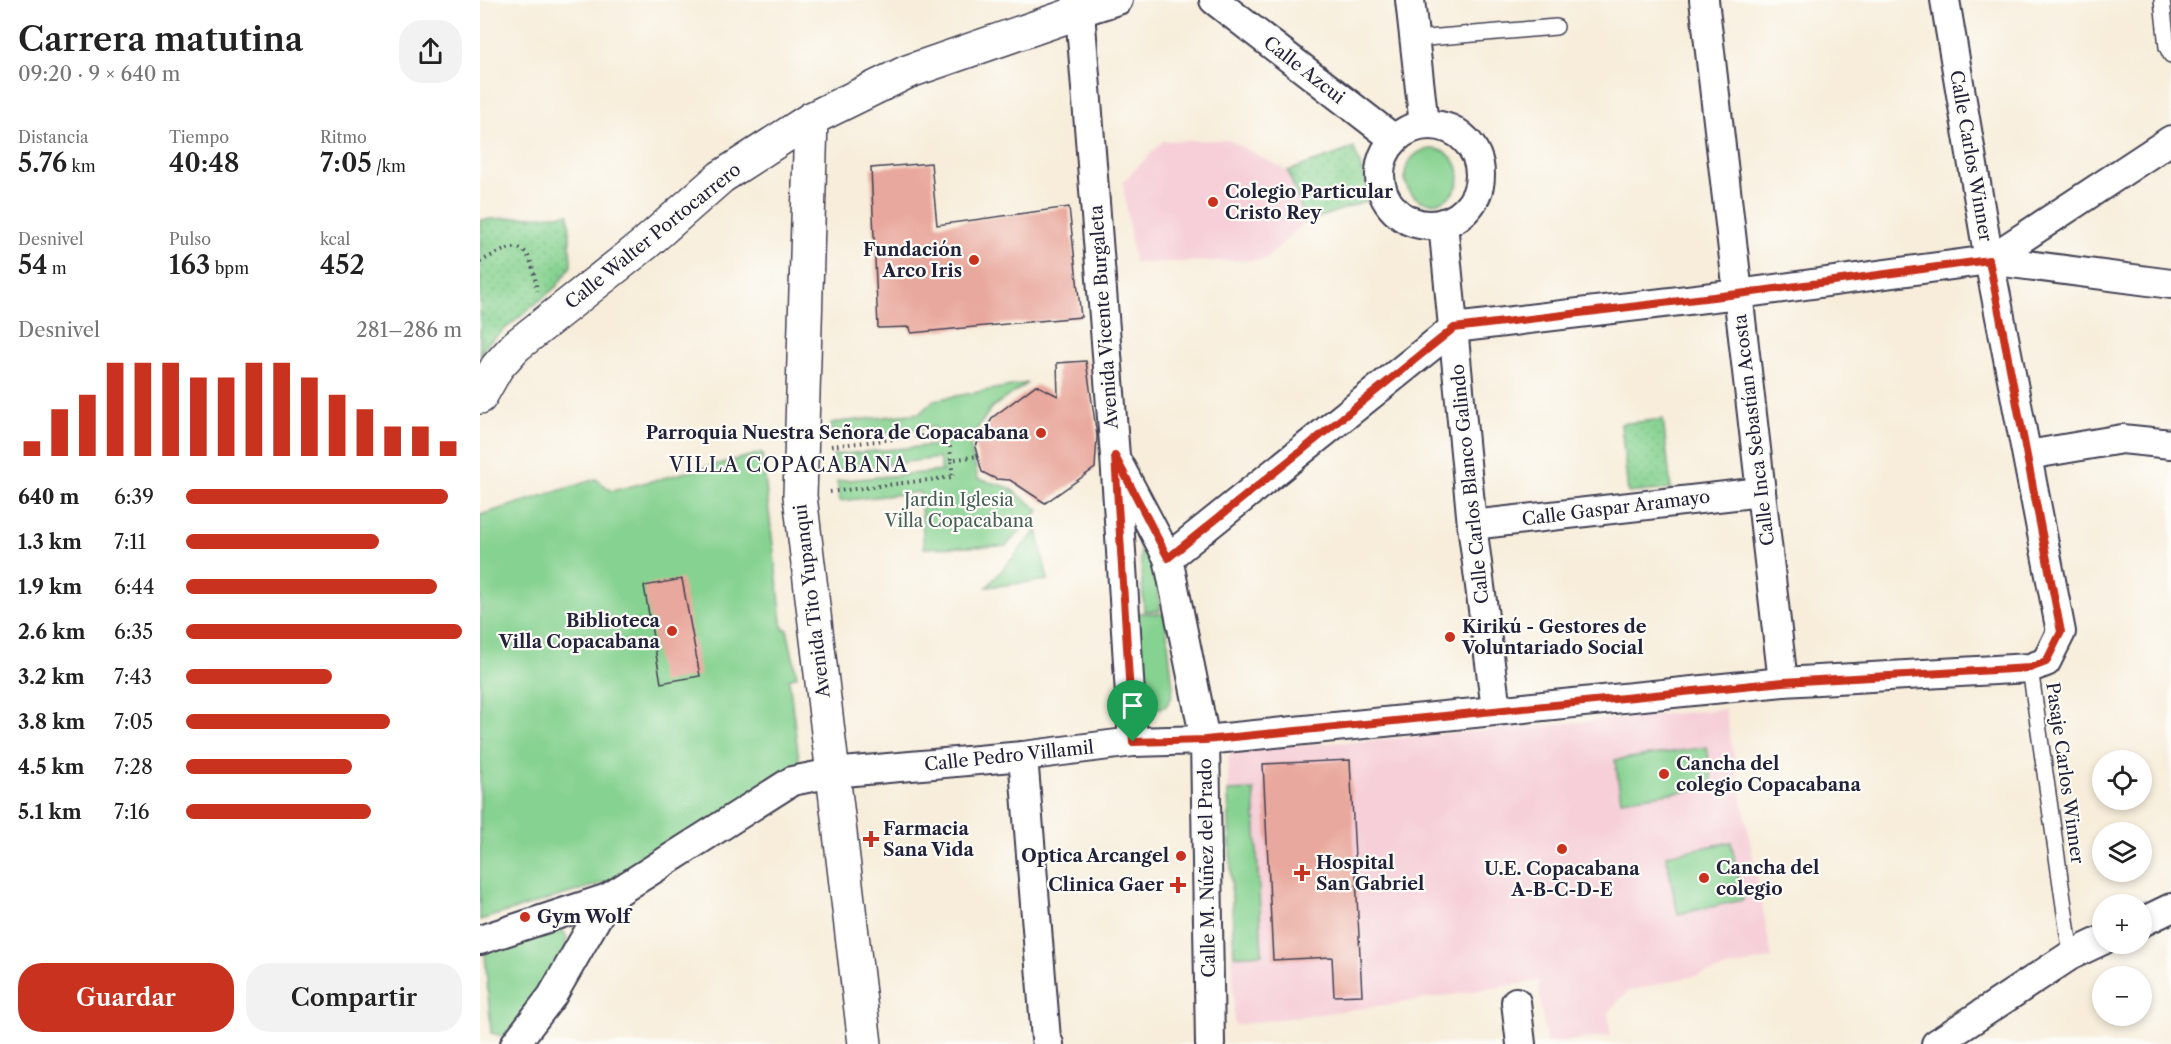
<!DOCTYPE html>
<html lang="es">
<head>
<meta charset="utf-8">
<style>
	body { margin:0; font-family:"Libre Caslon Text",serif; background:#f2f2f2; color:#222; height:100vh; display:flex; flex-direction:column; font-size:22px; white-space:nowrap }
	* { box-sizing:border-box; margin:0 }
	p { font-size:20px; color:#767676 }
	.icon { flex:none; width:33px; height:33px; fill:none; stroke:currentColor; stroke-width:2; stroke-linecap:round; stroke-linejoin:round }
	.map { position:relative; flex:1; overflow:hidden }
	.sheet { display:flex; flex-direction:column; background:#fff; width:480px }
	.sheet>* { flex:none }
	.controls { position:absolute; left:1612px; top:750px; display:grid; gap:12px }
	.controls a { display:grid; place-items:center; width:60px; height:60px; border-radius:50%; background:#fff; box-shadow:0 3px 9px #0003; font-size:30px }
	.pin { position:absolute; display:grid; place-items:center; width:51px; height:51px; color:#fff; margin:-62px -26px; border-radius:50% 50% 50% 0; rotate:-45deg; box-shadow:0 0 6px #0007 }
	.pin .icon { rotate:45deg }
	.round { display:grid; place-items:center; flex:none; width:63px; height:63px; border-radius:24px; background:#f2f2f2 }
	.headline { display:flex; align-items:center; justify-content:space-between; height:102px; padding:0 18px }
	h1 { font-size:33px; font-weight:600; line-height:45px }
	.stats { display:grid; grid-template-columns:repeat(3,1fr); gap:9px; height:102px; padding:6px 18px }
	.stats div { display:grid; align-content:center }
	.stats b { font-size:26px; font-weight:600 }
	.stats small { font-size:16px; font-weight:400 }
	.stats p { font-size:16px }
	.chart { height:168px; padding:12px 18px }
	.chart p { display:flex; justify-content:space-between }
	.chart svg { width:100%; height:108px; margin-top:6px; stroke:#c8321e; stroke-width:6 }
	.cta { display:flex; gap:12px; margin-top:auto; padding:12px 18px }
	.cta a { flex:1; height:69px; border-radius:24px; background:#c8321e; color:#fff; font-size:24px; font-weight:600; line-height:69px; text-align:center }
	.cta a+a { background:#f2f2f2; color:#222 }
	ul { padding:0 18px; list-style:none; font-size:20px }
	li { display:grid; grid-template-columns:96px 72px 1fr; align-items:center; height:45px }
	li i { height:15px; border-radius:8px; background:#c8321e }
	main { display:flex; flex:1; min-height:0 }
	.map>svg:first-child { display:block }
	.built { fill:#f6cfd8 }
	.grass { fill:url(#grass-dots); stroke:#547a66; stroke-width:1.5 }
	.green { fill:#86d290; stroke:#547a66; stroke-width:1.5 }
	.building { fill:#e9a89d }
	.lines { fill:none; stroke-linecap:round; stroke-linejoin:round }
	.lane-casing { stroke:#424053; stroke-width:18 }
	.street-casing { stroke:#424053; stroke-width:32 }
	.secondary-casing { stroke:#424053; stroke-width:36 }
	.path { stroke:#424053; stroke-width:4; stroke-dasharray:1.5 4.5; stroke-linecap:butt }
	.lane { stroke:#fff; stroke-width:15 }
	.street { stroke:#fff; stroke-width:28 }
	.secondary { stroke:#fff; stroke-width:33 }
	.route-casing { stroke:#fff; stroke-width:12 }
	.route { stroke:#c8321e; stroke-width:8 }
	.poi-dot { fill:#c8321e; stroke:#fdfcf7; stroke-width:2 }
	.labels { text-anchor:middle; stroke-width:4.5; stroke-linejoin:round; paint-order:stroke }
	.street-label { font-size:18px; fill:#22223b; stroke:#fdfcf7 }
	.poi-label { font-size:18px; font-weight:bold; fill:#22223b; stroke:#fdfcf7; text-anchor:start }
	.park-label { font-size:18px; fill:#456059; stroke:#fdfcf7 }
	.neighbourhood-label { font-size:20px; letter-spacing:1.5px; fill:#22223b; stroke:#fdfcf7 }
</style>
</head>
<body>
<main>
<section class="sheet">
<div class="headline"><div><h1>Carrera matutina</h1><p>09:20 · 9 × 640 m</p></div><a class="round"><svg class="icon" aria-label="share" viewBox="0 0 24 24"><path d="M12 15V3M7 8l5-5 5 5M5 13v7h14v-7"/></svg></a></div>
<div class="stats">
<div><p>Distancia</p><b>5.76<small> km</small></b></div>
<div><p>Tiempo</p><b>40:48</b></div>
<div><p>Ritmo</p><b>7:05<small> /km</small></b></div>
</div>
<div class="stats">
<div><p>Desnivel</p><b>54<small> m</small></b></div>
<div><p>Pulso</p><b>163<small> bpm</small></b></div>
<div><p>kcal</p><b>452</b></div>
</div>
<div class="chart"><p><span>Desnivel</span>281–286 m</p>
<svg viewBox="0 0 160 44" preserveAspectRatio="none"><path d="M5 44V38M15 44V25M25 44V19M35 44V6M45 44V6M55 44V6M65 44V12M75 44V12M85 44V6M95 44V6M105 44V12M115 44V19M125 44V25M135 44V32M145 44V32M155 44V38"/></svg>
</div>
<ul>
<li><b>640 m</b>6:39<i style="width:95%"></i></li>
<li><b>1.3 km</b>7:11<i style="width:70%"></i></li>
<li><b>1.9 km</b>6:44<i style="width:91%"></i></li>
<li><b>2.6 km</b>6:35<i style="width:100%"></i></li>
<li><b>3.2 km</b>7:43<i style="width:53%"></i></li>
<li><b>3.8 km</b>7:05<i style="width:74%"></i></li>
<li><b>4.5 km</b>7:28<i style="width:60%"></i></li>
<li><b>5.1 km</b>7:16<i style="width:67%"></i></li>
</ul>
<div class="cta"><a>Guardar</a><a>Compartir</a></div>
</section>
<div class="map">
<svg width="1691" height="1044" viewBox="0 0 1691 1044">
	<defs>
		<pattern id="grass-dots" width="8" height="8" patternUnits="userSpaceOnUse" patternTransform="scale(1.5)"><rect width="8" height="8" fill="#86d290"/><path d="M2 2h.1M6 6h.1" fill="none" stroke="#73b47d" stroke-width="1.8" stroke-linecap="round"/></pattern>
	</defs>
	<rect width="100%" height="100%" fill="#fdfcf7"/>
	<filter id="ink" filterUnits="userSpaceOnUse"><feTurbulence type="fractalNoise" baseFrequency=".0167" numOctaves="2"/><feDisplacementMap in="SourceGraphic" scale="12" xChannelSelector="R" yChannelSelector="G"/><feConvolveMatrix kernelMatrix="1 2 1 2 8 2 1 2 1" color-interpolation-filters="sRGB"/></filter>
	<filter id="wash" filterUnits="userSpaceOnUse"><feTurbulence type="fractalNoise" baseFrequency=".008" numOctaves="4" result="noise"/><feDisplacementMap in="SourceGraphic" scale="24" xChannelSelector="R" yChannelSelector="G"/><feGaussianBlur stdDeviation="1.35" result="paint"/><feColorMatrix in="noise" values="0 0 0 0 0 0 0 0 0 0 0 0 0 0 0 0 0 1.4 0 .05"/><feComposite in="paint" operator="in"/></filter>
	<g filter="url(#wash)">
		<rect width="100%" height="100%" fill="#f7edda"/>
		<g class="built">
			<path d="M749 140 808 171 826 222 784 260 654 263 643 182 683 141Z"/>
			<path d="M1245 709 1292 958 1148 991 1128 1013 1131 1036 1066 1043 1058 981 900 1006 754 1025 748 791V758L752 752 759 748 887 741Z"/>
		</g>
		<g class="grass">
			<path d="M874 148 892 199 826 222 808 171Z"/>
			<path d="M89 214 91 266 77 286 7 344 0 355V220Z"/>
			<path d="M1183 419 1191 489 1148 493 1141 424Z"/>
		</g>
		<g class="green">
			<circle cx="952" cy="176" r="27"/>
			<path d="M548 383 511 408 489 441 498 479 528 487 559 510 526 546 444 548 440 492 360 501 357 481 462 471 459 458 355 471 353 455 457 445 455 427 353 440 351 423 440 413 454 400Z"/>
			<path d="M282 453 303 629H307L317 676 309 679 320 768 167 870 0 920V515L116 479 132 491Z"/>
			<path d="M652 502 675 550 680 611H664L660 552Z"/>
			<path d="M557 530 568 580 507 587Z"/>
			<path d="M658 613 685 614 693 688 691 699 685 707 674 709 667 705 663 693Z"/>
			<path d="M1227 747 1233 787 1141 800 1135 760Z"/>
			<path d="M774 790 782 954 754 956 748 791Z"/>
			<path d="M1251 842 1263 900 1198 914 1186 855Z"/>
			<path d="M79 923 87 938 84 958 26 1037 11 1033 5 953Z"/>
		</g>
		<g id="blocks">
			<g class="building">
				<path d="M451 163 457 225 589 207 601 317 431 333 430 327 398 328 391 168Z"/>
				<path d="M606 361 617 436 615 468 565 503 530 480 516 479 502 472 495 447 513 417 556 385 578 396 577 363Z"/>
				<path d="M202 579 220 676 181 683 164 586Z"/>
				<path d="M870 760 882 995 854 996 852 957 793 960 783 764Z"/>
			</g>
		</g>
	</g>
	<g filter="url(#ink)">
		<use href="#blocks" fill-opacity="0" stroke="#424053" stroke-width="1.5"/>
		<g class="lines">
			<g class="lane-casing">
				<g id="lane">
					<path d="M1682 0 1687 47 1691 55"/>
					<path d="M935 39 1076 27"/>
					<path d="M1550 668 1591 955"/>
				</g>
			</g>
			<g class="street-casing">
				<g id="street">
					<path d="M638 0 600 12 635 456 653 742"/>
					<path d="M734 0 914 139"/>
					<path d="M930 0 944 125"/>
					<path d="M1224 0 1303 682"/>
					<circle cx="950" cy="175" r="50"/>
					<path d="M963 223 992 525 1016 709"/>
					<path d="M1509 260 1691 140"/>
					<path d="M1548 455 1642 439 1691 444"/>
					<path d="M639 465 688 558 725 740 730 1044"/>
					<path d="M992 525 1281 492"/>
					<path d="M688 558 974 328 1258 294 1509 260 1691 284"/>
					<path d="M543 756 566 1039 569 1044"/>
					<path d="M1662 922 1691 908"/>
					<path d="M0 940 128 898"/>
					<path d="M1036 1002 1041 1044"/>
					<path d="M35 1044 72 996 128 898 312 781 352 773 543 756 653 742 725 740 1303 682 1550 668 1566 662 1581 632 1509 260 1465 0"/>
					<path d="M1456 1044 1591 955 1623 940"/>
				</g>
			</g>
			<g class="secondary-casing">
				<g id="secondary">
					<path d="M331 119 320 496 385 1044"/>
					<path d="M0 397 17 367 36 346 165 244 241 177 331 119 427 72 600 12 599 0"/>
				</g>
			</g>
			<g class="path">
				<path d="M0 262C42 238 50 243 57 291"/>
				<path d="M351 446 469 433 471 460 498 456"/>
				<path d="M350 492 473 477 471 460"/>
			</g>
			<use href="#lane" class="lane"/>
			<use href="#street" class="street"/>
			<use href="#secondary" class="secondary"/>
		</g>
	</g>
	<g class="lines" filter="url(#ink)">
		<g class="route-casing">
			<path id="route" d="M1509 260 1581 632 1566 662 1550 668 1303 682 725 740 653 742 635 456 688 558 974 328 1258 294Z"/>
		</g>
		<use href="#route" class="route"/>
	</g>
	<g class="poi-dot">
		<circle cx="733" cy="202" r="6"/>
		<circle cx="494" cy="260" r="6"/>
		<circle cx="561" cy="433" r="6"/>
		<circle cx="192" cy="631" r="6"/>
		<circle cx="970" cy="637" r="6"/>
		<circle cx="1184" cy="774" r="6"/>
		<path d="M388 830h6v6h6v6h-6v6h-6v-6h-6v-6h6z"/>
		<circle cx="1082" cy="849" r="6"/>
		<circle cx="701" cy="856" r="6"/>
		<path d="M819 864h6v6h6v6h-6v6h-6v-6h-6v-6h6z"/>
		<circle cx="1224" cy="878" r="6"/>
		<path d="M695 876h6v6h6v6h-6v6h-6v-6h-6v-6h6z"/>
		<circle cx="45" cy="917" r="6"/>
	</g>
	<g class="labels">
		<g class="street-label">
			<text transform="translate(824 70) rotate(38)" y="6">Calle Azcui</text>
			<text transform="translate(1491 156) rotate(80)" y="6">Calle Carlos Winner</text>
			<text transform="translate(173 236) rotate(-39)" y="6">Calle Walter Portocarrero</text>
			<text transform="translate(624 317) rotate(-94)" y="6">Avenida Vicente Burgaleta</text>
			<text transform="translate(1274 430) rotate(-97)" y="6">Calle Inca Sebastían Acosta</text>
			<text transform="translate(990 484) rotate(-96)" y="6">Calle Carlos Blanco Galindo</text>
			<text transform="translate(1136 508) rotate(-7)" y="6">Calle Gaspar Aramayo</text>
			<text transform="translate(332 601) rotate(-97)" y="6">Avenida Tito Yupanqui</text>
			<text transform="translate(529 756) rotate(-6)" y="6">Calle Pedro Villamil</text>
			<text transform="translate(1585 773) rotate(82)" y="6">Pasaje Carlos Winner</text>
			<text transform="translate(727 868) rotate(-91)" y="6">Calle M. Núñez del Prado</text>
		</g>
		<g class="poi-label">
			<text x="745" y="198">Colegio Particular<tspan x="745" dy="21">Cristo Rey</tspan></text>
			<text x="482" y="256" text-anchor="end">Fundación<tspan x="482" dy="21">Arco Iris</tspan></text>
			<text x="549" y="439" text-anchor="end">Parroquia Nuestra Señora de Copacabana</text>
			<text x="180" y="627" text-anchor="end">Biblioteca<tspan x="180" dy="21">Villa Copacabana</tspan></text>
			<text x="982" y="633">Kirikú - Gestores de<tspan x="982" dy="21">Voluntariado Social</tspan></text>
			<text x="1196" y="770">Cancha del<tspan x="1196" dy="21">colegio Copacabana</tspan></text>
			<text x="403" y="835">Farmacia<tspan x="403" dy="21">Sana Vida</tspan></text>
			<text x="689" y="862" text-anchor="end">Optica Arcangel</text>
			<text x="836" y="869">Hospital<tspan x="836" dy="21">San Gabriel</tspan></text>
			<text x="1236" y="874">Cancha del<tspan x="1236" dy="21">colegio</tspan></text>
			<text x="1082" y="875" text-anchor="middle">U.E. Copacabana<tspan x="1082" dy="21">A-B-C-D-E</tspan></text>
			<text x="684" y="891" text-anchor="end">Clinica Gaer</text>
			<text x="57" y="923">Gym Wolf</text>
		</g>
		<g class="park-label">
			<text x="479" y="506">Jardin Iglesia<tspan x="479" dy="21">Villa Copacabana</tspan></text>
		</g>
		<g class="neighbourhood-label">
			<text x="309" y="472">VILLA COPACABANA</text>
		</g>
	</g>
</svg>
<div class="controls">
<a><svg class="icon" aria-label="locate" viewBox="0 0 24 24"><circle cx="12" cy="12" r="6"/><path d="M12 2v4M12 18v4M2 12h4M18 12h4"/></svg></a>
<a><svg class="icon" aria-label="layers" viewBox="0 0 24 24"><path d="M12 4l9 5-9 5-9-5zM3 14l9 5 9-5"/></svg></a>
<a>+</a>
<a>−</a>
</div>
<div class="pin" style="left:653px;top:742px;background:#1e9e55"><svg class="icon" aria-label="arrive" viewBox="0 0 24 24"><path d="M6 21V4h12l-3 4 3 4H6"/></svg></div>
</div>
</main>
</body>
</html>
